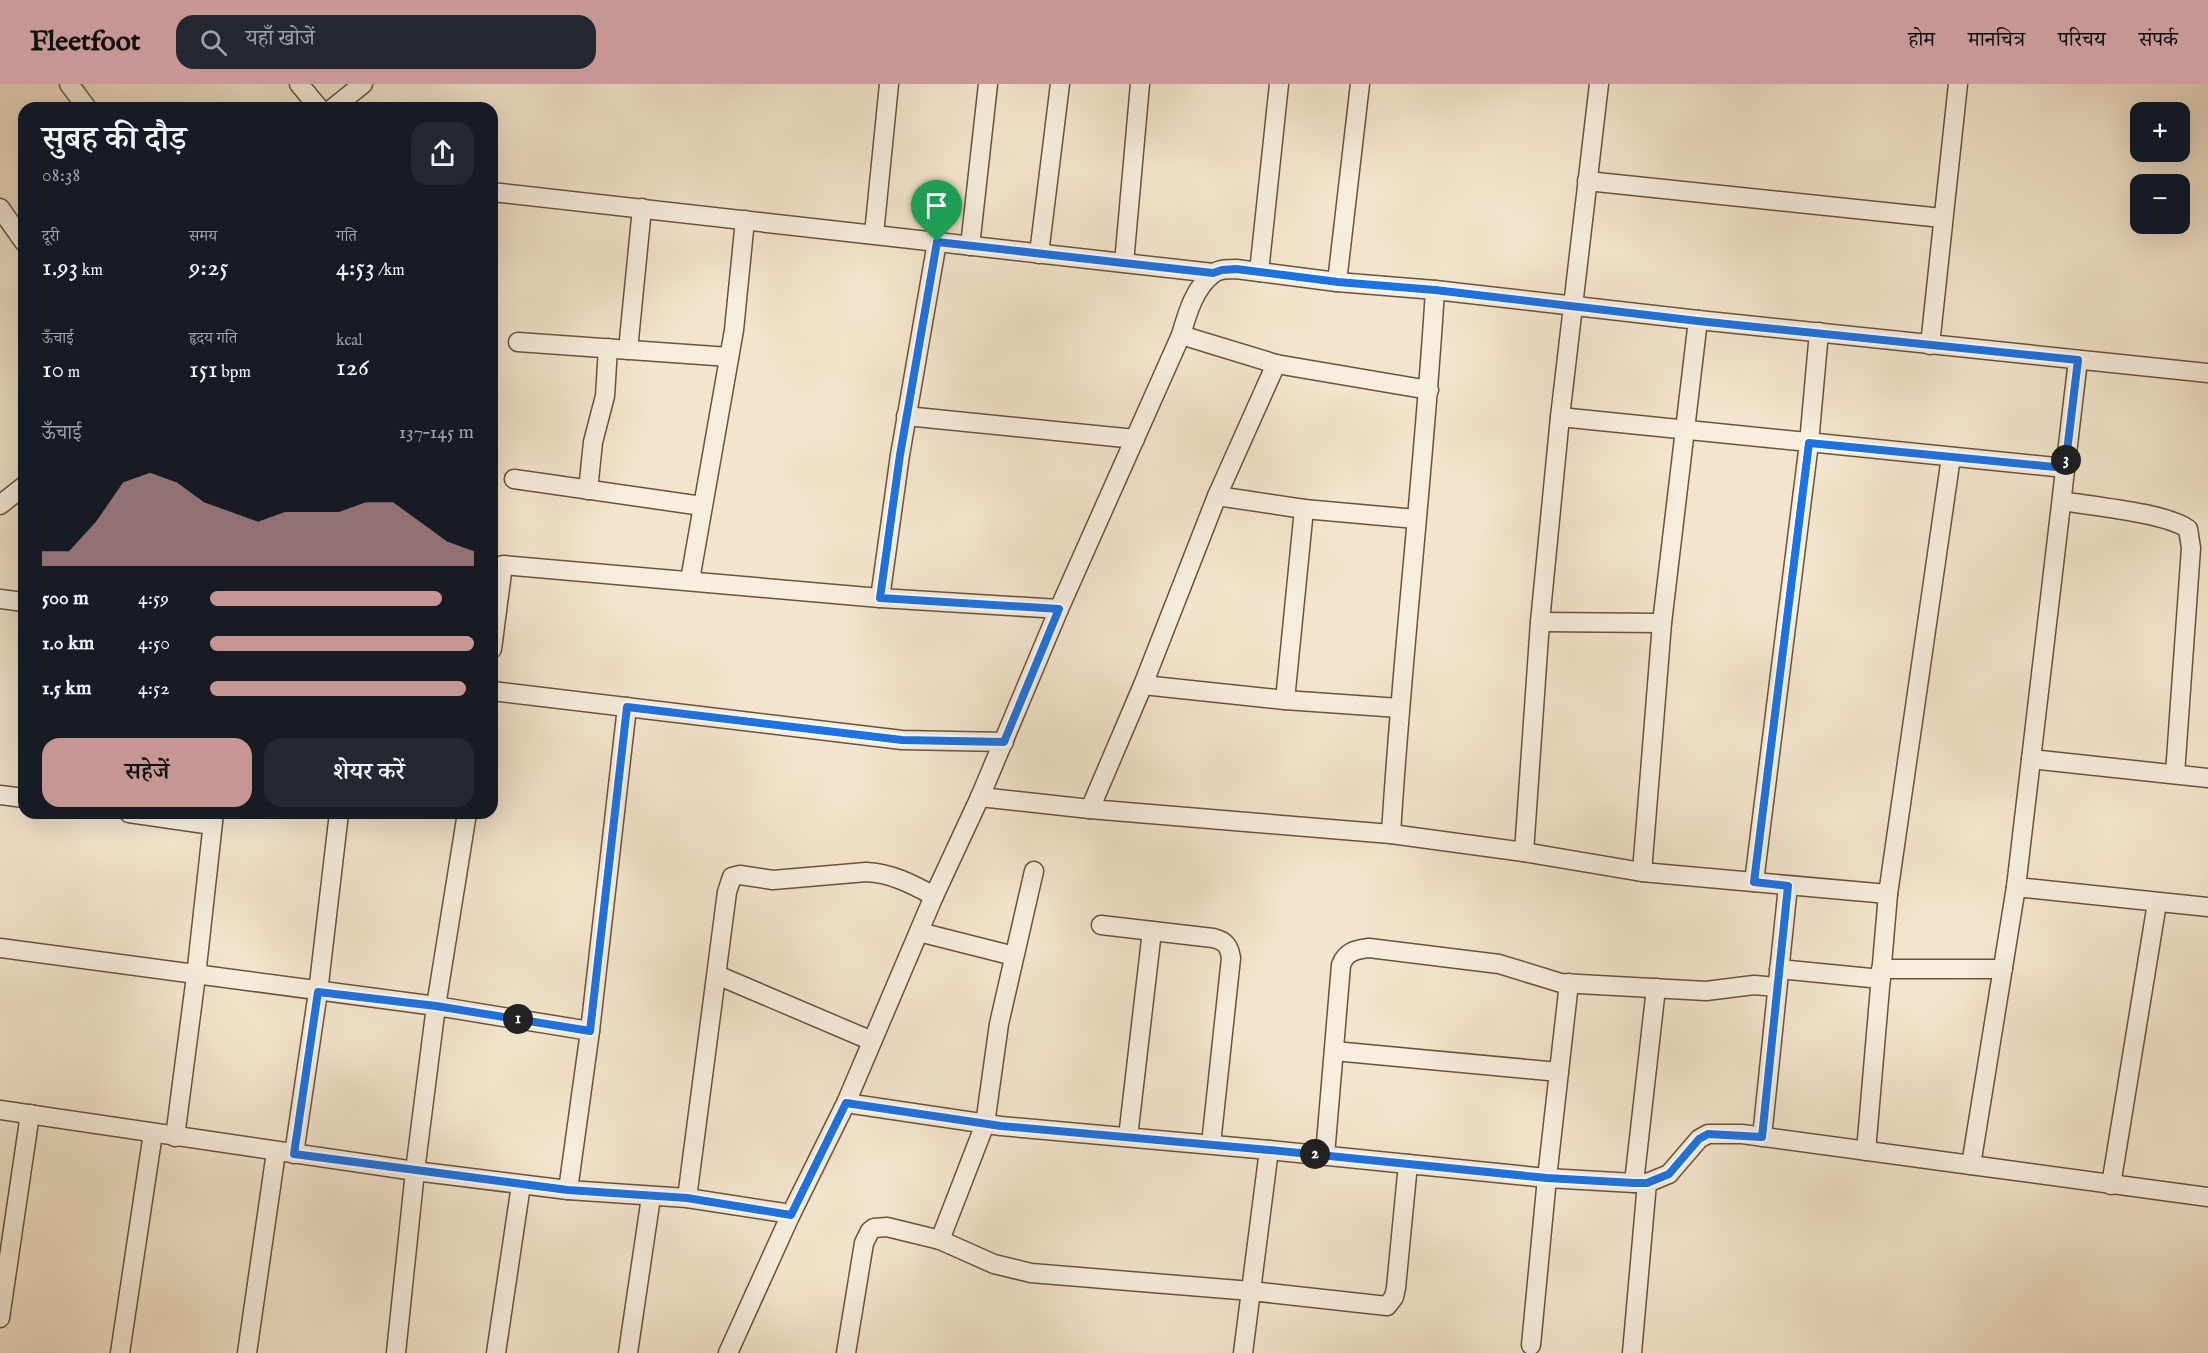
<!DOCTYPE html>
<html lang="hi">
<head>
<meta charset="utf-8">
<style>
	body { margin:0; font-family:"IM FELL English","Noto Serif Devanagari",serif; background:#242831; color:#f1f3f6; height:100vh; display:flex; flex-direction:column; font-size:22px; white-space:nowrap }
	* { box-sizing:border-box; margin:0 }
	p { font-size:20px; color:#9ea1a6 }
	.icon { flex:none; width:33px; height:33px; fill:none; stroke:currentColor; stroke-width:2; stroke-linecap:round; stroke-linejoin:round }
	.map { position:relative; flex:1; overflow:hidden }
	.panel { position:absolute; left:18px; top:18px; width:480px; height:717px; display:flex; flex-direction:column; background:#171b24; border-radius:18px; box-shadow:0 6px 24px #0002 }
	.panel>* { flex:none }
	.fabs { position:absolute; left:2130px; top:18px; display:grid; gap:12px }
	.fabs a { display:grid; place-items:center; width:60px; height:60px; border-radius:12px; background:#171b24; box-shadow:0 6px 24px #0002; font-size:30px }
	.pin { position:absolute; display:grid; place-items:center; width:51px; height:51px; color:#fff; margin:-62px -26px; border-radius:50% 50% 50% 0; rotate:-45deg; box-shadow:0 0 6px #0007 }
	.pin .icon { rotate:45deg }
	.km { position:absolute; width:30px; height:30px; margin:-15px; border-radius:50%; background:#222; color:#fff; font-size:16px; line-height:30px; text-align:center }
	.round { display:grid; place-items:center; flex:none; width:63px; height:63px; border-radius:18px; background:#242831 }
	.headline { display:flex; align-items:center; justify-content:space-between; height:102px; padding:0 24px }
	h1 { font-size:33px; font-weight:600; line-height:45px }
	.stats { display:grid; grid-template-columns:repeat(3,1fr); gap:9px; height:102px; padding:6px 24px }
	.stats div { display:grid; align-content:center }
	.stats b { font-size:26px; font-weight:600 }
	.stats small { font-size:16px; font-weight:400 }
	.stats p { font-size:16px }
	.chart { height:168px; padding:12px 24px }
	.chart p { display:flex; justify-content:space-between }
	.chart svg { width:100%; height:108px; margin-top:6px; fill:#c59692; opacity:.7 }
	.cta { display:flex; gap:12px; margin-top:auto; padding:12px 24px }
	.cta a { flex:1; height:69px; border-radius:18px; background:#c59692; color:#111; font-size:24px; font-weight:600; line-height:69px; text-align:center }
	.cta a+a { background:#242831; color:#f1f3f6 }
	ul { padding:0 24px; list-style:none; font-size:20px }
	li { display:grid; grid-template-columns:96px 72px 1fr; align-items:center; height:45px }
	li i { height:15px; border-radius:8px; background:#c59692 }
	header { display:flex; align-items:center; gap:36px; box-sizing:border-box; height:84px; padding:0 30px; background:#c59692; color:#111 }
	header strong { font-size:28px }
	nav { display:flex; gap:33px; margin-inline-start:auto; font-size:21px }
	.search { width:420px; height:54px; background:#242831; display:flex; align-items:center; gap:15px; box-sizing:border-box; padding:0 21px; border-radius:18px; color:#9ea1a6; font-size:22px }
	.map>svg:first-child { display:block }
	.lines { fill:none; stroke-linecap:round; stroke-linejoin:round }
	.minor-casing { stroke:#6a533a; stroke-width:21 }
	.minor { stroke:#f7eede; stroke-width:18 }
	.route-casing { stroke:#fff; stroke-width:12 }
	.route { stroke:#1a73e8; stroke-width:8 }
</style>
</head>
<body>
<header>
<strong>Fleetfoot</strong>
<div class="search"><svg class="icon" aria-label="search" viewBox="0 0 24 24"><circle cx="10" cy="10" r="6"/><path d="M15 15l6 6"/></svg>यहाँ खोजें</div>
<nav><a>होम</a><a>मानचित्र</a><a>परिचय</a><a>संपर्क</a></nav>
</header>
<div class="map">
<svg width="2208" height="1269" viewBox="0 0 2208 1269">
	<rect width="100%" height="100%" fill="#f3e5cd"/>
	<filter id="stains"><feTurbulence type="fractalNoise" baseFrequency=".00333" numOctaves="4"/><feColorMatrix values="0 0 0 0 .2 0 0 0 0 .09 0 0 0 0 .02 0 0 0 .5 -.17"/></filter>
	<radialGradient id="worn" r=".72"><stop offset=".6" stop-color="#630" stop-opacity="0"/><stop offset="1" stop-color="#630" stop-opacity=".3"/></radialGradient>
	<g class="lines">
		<g class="minor-casing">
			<g id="minor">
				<path d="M69 0 87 24"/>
				<path d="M299 0 319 24"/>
				<path d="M333 24 363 0"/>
				<path d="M1587 97 1942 134"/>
				<path d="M492 108 1213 189"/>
				<path d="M0 124 24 158"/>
				<path d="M874 150 889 0"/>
				<path d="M970 162 988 0"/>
				<path d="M1039 170 1060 0"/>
				<path d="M1124 179 1140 0"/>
				<path d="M1259 188 1279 0"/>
				<path d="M1337 198 1360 0"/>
				<path d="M1181 251 1276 280 1429 306"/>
				<path d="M518 258 729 273"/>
				<path d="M1930 261 1958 0"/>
				<path d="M628 266 642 124"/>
				<path d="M2078 276 2016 803 1971 1081 2208 1113"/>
				<path d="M906 332 1135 355"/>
				<path d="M1560 333 2065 384"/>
				<path d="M514 395 702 422"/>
				<path d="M588 406 593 358 605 312 608 264"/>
				<path d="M1217 412 1304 425 1416 435"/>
				<path d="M2062 417C2091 422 2167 429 2188 445L2191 464 2175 690"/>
				<path d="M0 421 24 402"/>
				<path d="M690 496 734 246 745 136"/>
				<path d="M880 514 900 371 937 158"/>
				<path d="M0 515 24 518"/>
				<path d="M1540 538 1662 539"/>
				<path d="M492 565 503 481 880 514 1059 525"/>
				<path d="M1143 601 1285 616 1399 624"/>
				<path d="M492 607 902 656 1004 658"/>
				<path d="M1285 616 1304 425"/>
				<path d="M2031 675 2208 694"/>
				<path d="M0 711 24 714"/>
				<path d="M980 713 1090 725 1391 750 1524 768 1642 788 1888 810"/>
				<path d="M1090 725 1143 601 1217 412 1276 280"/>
				<path d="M129 729 212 741"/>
				<path d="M1391 750C1402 568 1424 388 1435 206"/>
				<path d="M1524 768 1540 538 1560 333 1599 0"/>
				<path d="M1642 788 1662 539 1698 236"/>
				<path d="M1754 798 1809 359 1819 248"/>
				<path d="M2016 803 2208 823"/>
				<path d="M1101 841 1213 854C1225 857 1229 861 1231 874L1211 1060"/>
				<path d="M919 848 1014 872"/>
				<path d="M0 864 436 922 590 947"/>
				<path d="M1779 885 1881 895"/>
				<path d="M1881 885H2003"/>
				<path d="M717 891 872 957"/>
				<path d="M1334 967 1559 988"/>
				<path d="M846 1019 1001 1042 1269 1066 1547 1094 1634 1099H1647L1669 1090 1699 1055 1708 1050H1742L1971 1081"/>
				<path d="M0 1026 415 1087 568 1106 687 1114 791 1130"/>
				<path d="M175 1053 196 892 214 729"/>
				<path d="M1128 1053 1152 847"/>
				<path d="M1762 1053 1788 802"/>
				<path d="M1866 1067 1888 810 1951 373"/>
				<path d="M294 1070 318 908 339 729"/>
				<path d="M1325 1071 1341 881C1346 867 1356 866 1369 864L1499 880 1561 899 1706 907 1754 901 1777 903"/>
				<path d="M1634 1099 1656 904"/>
				<path d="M2111 1101 2157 819"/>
				<path d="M568 1106 590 947 627 623"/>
				<path d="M687 1114 727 808 732 793 740 791 773 796 866 788C891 789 912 800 934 812"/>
				<path d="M940 1156 985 1040 999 940 1034 787"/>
				<path d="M0 1234 30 1030"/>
				<path d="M1531 1261 1547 1094 1569 899"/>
				<path d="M120 1269 153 1049"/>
				<path d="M247 1269 276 1068"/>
				<path d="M396 1269 415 1087 436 922 467 729"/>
				<path d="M496 1269 521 1101"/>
				<path d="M628 1269 651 1113"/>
				<path d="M728 1269 791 1130 846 1019 934 812 980 713 1059 525 1181 251C1187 230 1195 202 1214 189 1220 185 1229 185 1236 185L1337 198 1435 206 1698 236 2208 289"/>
				<path d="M846 1269 864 1159 870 1147 874 1144 887 1143 940 1156 994 1180 1031 1189 1251 1207 1387 1222 1394 1213 1396 1204 1408 1080"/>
				<path d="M1243 1269 1269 1066"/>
				<path d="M1632 1269 1647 1099"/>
			</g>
		</g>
		<use href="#minor" class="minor"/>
	</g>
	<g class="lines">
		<g class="route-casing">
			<path id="route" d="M937 158 1213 189 1222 186 1236 185 1338 198 1435 206 1698 237 2078 276 2065 384 1809 359 1754 798 1788 802 1762 1053 1708 1050 1699 1055 1669 1090 1647 1099H1634L1547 1094 1269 1066 1001 1042 846 1019 791 1131 687 1114 568 1106 294 1070 318 908 436 922 590 947 627 623 902 656 1004 658 1059 525 880 514 900 371Z"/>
		</g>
		<use href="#route" class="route"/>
	</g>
	<rect width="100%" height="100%" filter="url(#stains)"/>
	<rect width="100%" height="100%" fill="url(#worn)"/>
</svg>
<div class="fabs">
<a>+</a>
<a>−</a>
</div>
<div class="pin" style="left:937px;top:158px;background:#1e9e55"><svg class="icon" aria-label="arrive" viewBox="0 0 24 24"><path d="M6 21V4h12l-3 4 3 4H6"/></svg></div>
<b class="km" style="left:518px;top:935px">1</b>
<b class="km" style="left:1315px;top:1070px">2</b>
<b class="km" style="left:2066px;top:376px">3</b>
<section class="panel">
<div class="headline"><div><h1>सुबह की दौड़</h1><p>08:38</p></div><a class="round"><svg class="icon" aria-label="share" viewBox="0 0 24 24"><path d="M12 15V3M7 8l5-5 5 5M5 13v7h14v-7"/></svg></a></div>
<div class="stats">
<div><p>दूरी</p><b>1.93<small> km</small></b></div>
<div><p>समय</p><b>9:25</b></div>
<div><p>गति</p><b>4:53<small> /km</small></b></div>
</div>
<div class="stats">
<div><p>ऊँचाई</p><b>10<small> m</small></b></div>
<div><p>हृदय गति</p><b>151<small> bpm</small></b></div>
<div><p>kcal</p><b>126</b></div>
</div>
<div class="chart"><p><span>ऊँचाई</span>137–145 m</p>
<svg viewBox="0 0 160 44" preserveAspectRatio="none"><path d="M0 44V38L10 38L20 26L30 10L40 6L50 10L60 18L70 22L80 26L90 22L100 22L110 22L120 18L130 18L140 26L150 34L160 38V44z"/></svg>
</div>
<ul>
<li><b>500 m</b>4:59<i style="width:88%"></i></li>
<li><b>1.0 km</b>4:50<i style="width:100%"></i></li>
<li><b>1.5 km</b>4:52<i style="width:97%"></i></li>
</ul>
<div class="cta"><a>सहेजें</a><a>शेयर करें</a></div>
</section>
</div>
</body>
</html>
